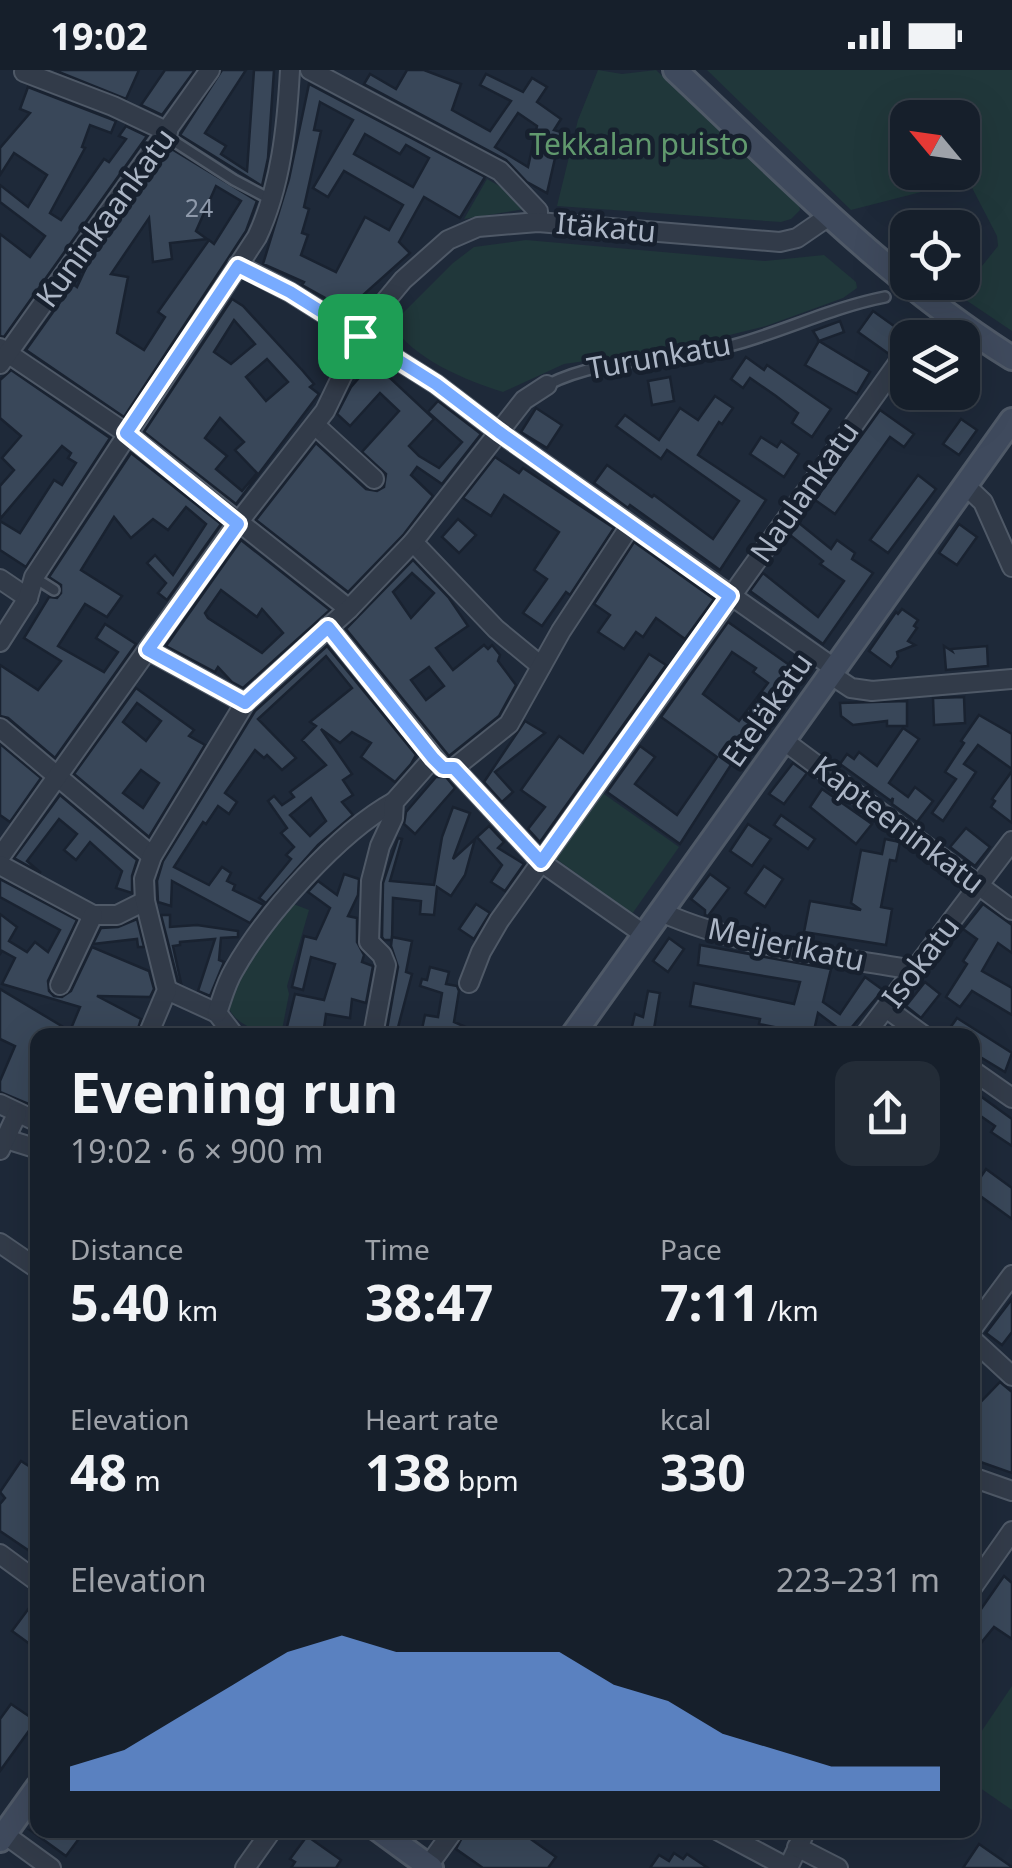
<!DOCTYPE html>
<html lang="en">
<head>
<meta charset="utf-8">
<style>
	body { margin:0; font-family:"Noto Sans",sans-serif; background:#232c37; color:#f1f3f6; height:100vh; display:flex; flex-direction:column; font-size:38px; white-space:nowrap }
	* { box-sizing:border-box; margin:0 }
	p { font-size:32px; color:#9ea2a9 }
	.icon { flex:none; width:55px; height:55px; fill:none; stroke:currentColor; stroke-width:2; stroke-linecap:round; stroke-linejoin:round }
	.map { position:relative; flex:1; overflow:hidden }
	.details { position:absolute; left:30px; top:958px; width:950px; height:810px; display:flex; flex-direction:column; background:#161f2b; border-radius:20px; box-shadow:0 10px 40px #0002,0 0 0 2px #353d47 }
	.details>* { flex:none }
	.needle { width:65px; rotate:299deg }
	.fabs { position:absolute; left:890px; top:30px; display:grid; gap:20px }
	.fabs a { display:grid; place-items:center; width:90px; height:90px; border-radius:20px; background:#161f2b; box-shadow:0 10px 40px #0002,0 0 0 2px #353d47; font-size:50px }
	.pin { position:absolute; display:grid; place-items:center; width:85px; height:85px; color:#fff; margin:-42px; border-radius:20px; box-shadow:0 5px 15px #0006 }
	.round { display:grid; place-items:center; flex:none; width:105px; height:105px; border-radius:20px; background:#232c37 }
	.head { display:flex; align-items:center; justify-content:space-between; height:170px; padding:0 40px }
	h1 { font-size:55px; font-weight:700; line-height:75px }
	.metrics { display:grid; grid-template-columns:repeat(3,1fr); gap:15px; height:170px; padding:10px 40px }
	.metrics div { display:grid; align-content:center }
	.metrics b { font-size:50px; font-weight:700 }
	.metrics small { font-size:28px; font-weight:400 }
	.metrics p { font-size:28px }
	.chart { height:280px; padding:20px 40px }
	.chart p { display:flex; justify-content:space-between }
	.chart svg { width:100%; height:180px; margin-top:10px; fill:#78abff; opacity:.7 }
	.status { display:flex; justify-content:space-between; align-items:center; height:70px; padding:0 50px; background:#161f2b; direction:ltr }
	.status svg { height:28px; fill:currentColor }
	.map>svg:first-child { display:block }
	.green { fill:#20373a; fill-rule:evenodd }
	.building { fill:#394759; stroke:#192230; stroke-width:2.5; fill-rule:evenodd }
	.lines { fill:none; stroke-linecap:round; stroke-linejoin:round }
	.lane-casing { stroke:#4f5967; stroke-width:14 }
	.street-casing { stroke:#4f5967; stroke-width:22 }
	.secondary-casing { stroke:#4f5967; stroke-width:28 }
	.lane { stroke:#323b49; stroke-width:9 }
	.street { stroke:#323b49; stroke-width:18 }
	.secondary { stroke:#3f4a5d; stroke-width:22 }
	.route-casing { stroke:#fff; stroke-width:20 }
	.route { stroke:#78abff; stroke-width:12 }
	.labels { text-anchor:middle; stroke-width:9; stroke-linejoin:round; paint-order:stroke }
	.number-label { font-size:25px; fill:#8f9aab }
	.park-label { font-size:30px; fill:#61996e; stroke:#17202e }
	.street-label { font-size:30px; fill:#acb6c6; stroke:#17202e }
</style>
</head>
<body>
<div class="status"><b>19:02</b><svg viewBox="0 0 49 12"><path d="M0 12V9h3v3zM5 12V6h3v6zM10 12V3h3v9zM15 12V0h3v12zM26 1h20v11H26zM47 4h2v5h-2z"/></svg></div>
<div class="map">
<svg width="1012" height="1798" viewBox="0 0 1012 1798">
	<rect width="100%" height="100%" fill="#1e2939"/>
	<g class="green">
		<path d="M598 0 622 4 656 0 799 135 800 140 791 149 781 152 557 136 578 50Z"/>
		<path d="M707 0H1012V261L945 216 947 213 966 216 998 176 997 166 968 110 851 140ZM908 48H962V102H908Z"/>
		<path d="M487 109 520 128 525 139 464 149Z"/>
		<path d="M526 170 765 191 824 185 856 212 857 218 843 228 766 256 677 278 564 294 503 322C467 311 411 288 392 254L453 193 474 177Z"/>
		<path d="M601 722 679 777 632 844 555 788Z"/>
		<path d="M288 832 309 840 287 916 289 924 281 965C264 965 234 955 228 936 228 934 229 921 230 919Z"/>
		<path d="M1012 1616V1740L973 1713V1674Z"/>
	</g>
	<g class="building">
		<path d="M54 0H139L126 29Z"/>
		<path d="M165 0H195L162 45 141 35Z"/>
		<path d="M222 0H246L205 63 226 76 221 84 247 101 254 0H274L268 88 262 116 180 65Z"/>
		<path d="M407 0H424L461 14 452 40 490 61 511 31 480 15 486 4 523 22 532 8 547 17 537 32 561 49 554 60 561 62 547 123 527 112 506 90 364 14 370 4 396 19ZM518 43 537 56 528 97 495 77Z"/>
		<path d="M309 14 485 107 460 148 424 127 399 172 410 183 362 226 351 231 347 240 302 215 304 212 263 194 289 109ZM320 32 353 50 313 118 328 127 344 101 403 135 389 160 365 147 336 202 301 185 308 165 302 163 309 139 304 137 321 61 314 60ZM365 64 400 84 406 75 429 88 413 117 354 84Z"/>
		<path d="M28 17 116 51 111 63 90 55 82 77 85 78 50 143 61 150 104 89 109 92 126 69 119 66 126 56 147 66 4 267 0 266V164L30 187 45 166 0 132V115L28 137 47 105 14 83 0 105V78L30 43 20 39Z"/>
		<path d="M170 78 257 131 246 161 124 347 26 280 73 214 77 217 89 191ZM216 116 241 131 214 174 209 170 158 242 165 247 144 280 117 263 128 207 111 204 149 148 153 192 172 189 170 173 207 169 196 161Z"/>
		<path d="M232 229 243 236 302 300 314 314 310 317 319 324 236 434 144 362ZM234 250 255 274 231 294 214 282ZM267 289 288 312 266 331 246 307ZM220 348 244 372 235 380 257 403 242 421 216 399 227 386 205 368Z"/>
		<path d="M873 241 908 266 898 271 889 284 858 262Z"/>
		<path d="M840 251 844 262 819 271 870 302 857 324 805 295 819 271 813 261Z"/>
		<path d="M746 287 764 300 767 295 831 339 812 367 792 353 798 343 776 326 750 308 743 318 731 309Z"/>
		<path d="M373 292 434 349 409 376 419 386 439 398 462 372 428 342 438 331 481 364 442 414 417 397 411 405 433 426 404 464 348 522 256 450 316 373 366 419 377 421 384 417 386 404 362 382 399 341 380 323 350 356 337 344 351 317Z"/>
		<path d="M11 300 110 368 26 497 0 480V451L20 463 54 410 62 415 76 393 68 388 71 383 62 376 0 449V416L14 400 2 388 21 366 0 348V310Z"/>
		<path d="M670 307 674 331 652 335 648 311Z"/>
		<path d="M715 326 733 338 722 354 719 352 698 385 766 430 720 500 630 435 628 438 594 413 607 395 652 427 654 425 713 469 739 431 667 380 661 389 616 356 625 345 659 370 680 338 698 350Z"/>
		<path d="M536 338 562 355 547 378 521 362Z"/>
		<path d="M880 340 914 364 904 377 890 367 835 444 815 430Z"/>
		<path d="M961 349 977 360 959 385 943 374Z"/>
		<path d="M761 367 777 377 781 371 799 384 784 407 750 384Z"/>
		<path d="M131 383 221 454 167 530 158 523 166 513 147 493 155 485 173 505 206 454 186 437 168 460 153 449 131 468 114 447 81 500 122 526 107 547 85 534 58 576 104 602 118 582 96 568 105 554 136 574 55 688 8 648 0 646V595L38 620 61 591 24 568 49 527 57 528 61 523V515L49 507Z"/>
		<path d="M495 387 519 403 523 398 614 458 570 525 566 522 542 556 523 543 547 509 534 500 559 462 504 425 491 446 463 428Z"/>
		<path d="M918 405 936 419 888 483 870 470Z"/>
		<path d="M458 449 476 465 459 483 442 467Z"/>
		<path d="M799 453 831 479 837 470 855 483 852 489 873 503 823 574 750 521 763 503 818 547 844 511 820 494 823 491 790 465Z"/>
		<path d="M959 454 977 467 957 495 939 483Z"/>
		<path d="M241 470 330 540 243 618 232 612 218 597 215 602 166 576ZM221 520 257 547 262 539 283 563 262 583 208 548 205 543Z"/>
		<path d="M634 472 714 529 685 569 656 548 643 567 636 562 624 579 598 562 610 545 594 534Z"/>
		<path d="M413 490 449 528 468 556 436 578 453 600 484 575 488 579 492 575 500 585 498 591 516 615 499 646 449 686 346 559ZM412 503 434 523 411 548 393 522ZM429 597 444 616 426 630 411 610Z"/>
		<path d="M902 539 918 550 914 556 917 558 908 571 915 575 897 582 898 587 891 597 869 581 896 542 898 544Z"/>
		<path d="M728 552 805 606 766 658 763 656 748 676 745 673 680 774 607 722 640 676 655 687 635 714 677 745 717 687 661 647ZM732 582 756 598 753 602 768 613 739 651 703 624Z"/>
		<path d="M327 576 416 685 411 694 395 712 361 687 371 673 352 662 340 673 321 659 352 704 343 710 353 725 342 732 353 745 318 775 266 833 259 828 291 789 286 785 294 777 281 763 287 758 268 731 274 726 282 735 294 727 290 722 326 695 302 670 316 656 310 652 352 618 326 586 258 649 296 688 282 700 267 685 264 688 255 680 225 723 237 732 229 744 218 736 206 754 203 752 174 797 209 815 222 797 231 803 227 811 235 815 233 820 264 835 250 853 172 811 171 836 158 832 157 811 163 791 255 641ZM311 728 326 751 310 766 290 745Z"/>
		<path d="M944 576 952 581 951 579 987 576 988 596 946 600Z"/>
		<path d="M649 584 666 595 540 772 528 759 545 737 521 720 559 666 583 683Z"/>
		<path d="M136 618 194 660 189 666 205 675 149 767 74 704ZM137 633 161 651 146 671 123 652ZM141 700 159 713 143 738 123 723Z"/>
		<path d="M964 627 965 653 934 655 933 628Z"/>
		<path d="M907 631V656H887V651L853 655 841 646 840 633Z"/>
		<path d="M979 645 1012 664V699L978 675 964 694 976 702 943 751 932 743 956 709 945 702 964 673 961 671Z"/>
		<path d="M525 651 545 663 495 702 513 722 502 732 484 712Z"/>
		<path d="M903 658 919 669 889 713 908 727 915 717 933 731 917 752 892 734 893 728 891 731 840 694 847 684 854 689 859 682 877 696Z"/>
		<path d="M0 674 41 708 10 752 0 745Z"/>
		<path d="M793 693 807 703 784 734 769 724Z"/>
		<path d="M1012 701V753L991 737 995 731 992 729Z"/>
		<path d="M436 707H446L455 718 415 764 404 754 406 742Z"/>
		<path d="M822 719 872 754 856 774 810 737Z"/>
		<path d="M60 725 137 790 132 806V823L116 818 122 801 90 772 76 790 64 780 77 764 59 749 27 791 41 803 14 788Z"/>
		<path d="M453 737 470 743 453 789 475 769 465 805 451 826 437 817 434 845 420 844 421 831 393 828 392 870H384L382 867 383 813 398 768 402 769 390 811 434 815 442 767Z"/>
		<path d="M781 745 815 769 808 779 774 755Z"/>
		<path d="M748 754 771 769 752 796 730 781Z"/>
		<path d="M489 756 504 772 498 778 524 794 505 821 491 812 502 795 477 767Z"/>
		<path d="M966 758 990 777 975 796 950 777Z"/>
		<path d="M885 769 900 772 896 791 890 790 881 837 892 839 886 875 804 862 810 831 861 840 851 833 861 780 882 784Z"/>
		<path d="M764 796 783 809 765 837 745 823Z"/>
		<path d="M344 804 359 809 358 825 348 846 357 848V872L364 885 362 892 373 896 366 933 352 929 350 948 326 944 323 965H285L295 924 324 930 335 894 311 887 303 920 292 917 304 866 316 869 330 838 308 822 318 811 337 825Z"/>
		<path d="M710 804 729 818 708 846 705 845V840L691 829Z"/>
		<path d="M0 809 77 850 48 911 49 921 54 926 62 927 71 921 92 877 149 901 154 919 150 927 97 926 141 949 136 965H38V1038L0 1022V1011L15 976 0 969V919L70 961 80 937 2 914 15 888 2 881 0 884V844L17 857 9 871 27 882 35 872 48 882 60 860 0 827Z"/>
		<path d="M476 834 490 843 474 869 459 859Z"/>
		<path d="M983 834 1012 855V883L998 873 982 901 1012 918V945L972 921 960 937 946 927 967 894 963 891 977 869 963 859Z"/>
		<path d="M161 845H170V857L197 855 238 861V867L221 868 219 890 224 892 210 926 198 921 215 869 180 872V875L173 876 181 913 178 911Z"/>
		<path d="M137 849 144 877H138L137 869 93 874 101 858 118 857Z"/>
		<path d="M392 867 412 871 406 902 412 904 396 965H386L398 897 391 876Z"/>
		<path d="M669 868 684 879 668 902 653 891Z"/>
		<path d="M700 875 831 899 823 932 840 944 865 907 883 920 846 964 818 943 813 965 759 954 760 949 690 936 694 913 794 934 800 912 698 895Z"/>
		<path d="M430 897 449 902 446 914 457 916 459 921 454 952 484 965H434L435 962 422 959 425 945 438 947 442 923 420 916 422 909 427 910Z"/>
		<path d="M925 912 940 924 921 948 906 936Z"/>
		<path d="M648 921 660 923 653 965H630L635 944 643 947Z"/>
		<path d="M957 948 1012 983 1005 1002 972 982V965H945Z"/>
		<path d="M972 1020 1012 1049V1076L991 1062 995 1056 972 1040Z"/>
		<path d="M986 1099 1012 1118V1149L972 1120Z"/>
		<path d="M1012 1229V1262L1002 1275 986 1263Z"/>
		<path d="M1000 1312 1012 1322V1403L972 1389V1341Z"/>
		<path d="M21 1391 38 1402V1473L31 1482 0 1461V1434L5 1428 0 1422Z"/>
		<path d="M1004 1506 1012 1513V1569L994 1557 972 1584V1552Z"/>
		<path d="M38 1526V1580L12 1561Z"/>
		<path d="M11 1634 36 1651 0 1701V1649Z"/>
		<path d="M30 1760H73L81 1766 66 1786Z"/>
		<path d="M466 1760H518L556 1787 548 1798H483L456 1779Z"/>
		<path d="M307 1766 341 1790 336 1798H291L295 1792 290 1789Z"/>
		<path d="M979 1774 1012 1797V1798H963Z"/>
		<path d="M674 1783 683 1789 687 1784 708 1798H650L659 1785 669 1791Z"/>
	</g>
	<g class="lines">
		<g class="lane-casing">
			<g id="lane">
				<path d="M166 66 234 110 270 129"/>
				<path d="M547 315C604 286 675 291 737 274 787 260 834 237 885 227"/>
				<path d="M35 508 54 520"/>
			</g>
		</g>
		<g class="street-casing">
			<g id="street">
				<path d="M310 0 500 101 538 141V152"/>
				<path d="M24 2 113 36 168 62"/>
				<path d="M238 195 290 222 436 314 499 362 834 598"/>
				<path d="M0 278 126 363 349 539"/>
				<path d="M0 294 210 0"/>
				<path d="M315 355 374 409"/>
				<path d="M965 415 983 432 1012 497"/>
				<path d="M413 472 496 559 541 596"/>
				<path d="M0 509 28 528"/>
				<path d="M328 557 441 696"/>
				<path d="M0 572 28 528 34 507 257 167C281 116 287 56 290 0"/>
				<path d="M148 580 245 633"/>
				<path d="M830 604 851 618 872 621 1012 609"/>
				<path d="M0 658 152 786"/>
				<path d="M783 670 1012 840"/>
				<path d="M454 698 509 654 561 561 630 456"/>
				<path d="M454 698 541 792 645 865"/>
				<path d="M0 787 237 454 325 341 368 252 403 210 448 170 478 157 538 152 780 172 797 168 829 146"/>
				<path d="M0 795 93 845H117L145 831"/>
				<path d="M661 842C739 877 829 885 913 900"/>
				<path d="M469 913 481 882 499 851 908 279"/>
				<path d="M60 915 93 845"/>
				<path d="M167 920 217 943 234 965"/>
				<path d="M886 938 923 965"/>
				<path d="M217 943C222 929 226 913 234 900 265 845 339 762 394 732"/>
				<path d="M148 965 167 920 145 831 144 809 152 786 245 633 349 539 413 472 524 330 547 315"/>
				<path d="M373 965 386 895 382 885 369 872 371 811 380 776 393 748 394 732 433 688"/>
				<path d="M865 965 1012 771"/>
				<path d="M972 1000 1012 1028"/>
				<path d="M0 1034 38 1052"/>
				<path d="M6 1069 38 1079"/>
				<path d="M0 1080 17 1044"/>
				<path d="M0 1173 38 1199"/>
				<path d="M972 1259 1012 1205"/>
				<path d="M972 1269 1012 1306"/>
				<path d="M972 1407 1012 1421"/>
				<path d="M0 1484 38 1512"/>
				<path d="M972 1518 1012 1461"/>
				<path d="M717 1760 788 1798 806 1760"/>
				<path d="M0 1761 51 1798"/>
				<path d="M797 1777 838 1798"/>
				<path d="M428 1796 454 1760"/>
				<path d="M245 1798 272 1760"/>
			</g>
		</g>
		<g class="secondary-casing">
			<g id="secondary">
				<path d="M675 0C783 101 886 209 1012 288"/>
				<path d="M573 965 1012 350"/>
				<path d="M379 1760 431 1798"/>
				<path d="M0 1770 38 1717"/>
			</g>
		</g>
		<use href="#lane" class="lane"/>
		<use href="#street" class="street"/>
		<use href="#secondary" class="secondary"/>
	</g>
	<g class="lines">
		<g class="route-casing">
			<path id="route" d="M238 196 290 222 436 314 499 362 730 526 541 792 454 698H443L433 688 328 557 245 633 148 580 238 454 126 363Z"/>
		</g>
		<use href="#route" class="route"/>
	</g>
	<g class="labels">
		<g class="number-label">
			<text x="199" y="147">24</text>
		</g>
		<g class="park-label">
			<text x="639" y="85">Tekkalan puisto</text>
		</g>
		<g class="street-label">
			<text transform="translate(106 148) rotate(-54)" y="10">Kuninkaankatu</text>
			<text transform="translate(606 158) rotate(5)" y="10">Itäkatu</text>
			<text transform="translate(659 287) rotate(-10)" y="10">Turunkatu</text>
			<text transform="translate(805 422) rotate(-55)" y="10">Naulankatu</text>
			<text transform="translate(768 640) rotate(-55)" y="10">Eteläkatu</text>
			<text transform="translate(898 755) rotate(37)" y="10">Kapteeninkatu</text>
			<text transform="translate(786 875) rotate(12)" y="10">Meijerikatu</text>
			<text transform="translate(921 892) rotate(-53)" y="10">Isokatu</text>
		</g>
	</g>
</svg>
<div class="fabs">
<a><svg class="needle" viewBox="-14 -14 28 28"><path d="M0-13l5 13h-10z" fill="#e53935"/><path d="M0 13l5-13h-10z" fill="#9ea2a9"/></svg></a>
<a><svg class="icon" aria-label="locate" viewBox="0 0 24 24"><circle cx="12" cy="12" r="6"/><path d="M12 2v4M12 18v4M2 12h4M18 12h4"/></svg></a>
<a><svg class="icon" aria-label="layers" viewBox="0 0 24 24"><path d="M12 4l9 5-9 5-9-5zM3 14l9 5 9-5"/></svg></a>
</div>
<div class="pin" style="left:360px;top:266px;background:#1e9e55"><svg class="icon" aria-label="arrive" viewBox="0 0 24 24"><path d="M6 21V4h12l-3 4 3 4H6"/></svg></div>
<section class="details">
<div class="head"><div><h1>Evening run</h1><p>19:02 · 6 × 900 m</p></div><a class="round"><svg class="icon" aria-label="share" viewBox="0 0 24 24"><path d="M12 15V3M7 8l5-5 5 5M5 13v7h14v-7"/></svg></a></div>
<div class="metrics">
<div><p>Distance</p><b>5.40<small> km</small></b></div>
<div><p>Time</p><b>38:47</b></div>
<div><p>Pace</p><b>7:11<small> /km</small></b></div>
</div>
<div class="metrics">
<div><p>Elevation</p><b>48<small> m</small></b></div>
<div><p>Heart rate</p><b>138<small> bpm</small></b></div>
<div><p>kcal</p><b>330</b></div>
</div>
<div class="chart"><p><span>Elevation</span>223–231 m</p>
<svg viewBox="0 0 160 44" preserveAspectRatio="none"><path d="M0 44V38L10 34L20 26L30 18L40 10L50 6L60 10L70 10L80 10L90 10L100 18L110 22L120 30L130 34L140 38L150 38L160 38V44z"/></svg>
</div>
</section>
</div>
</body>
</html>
